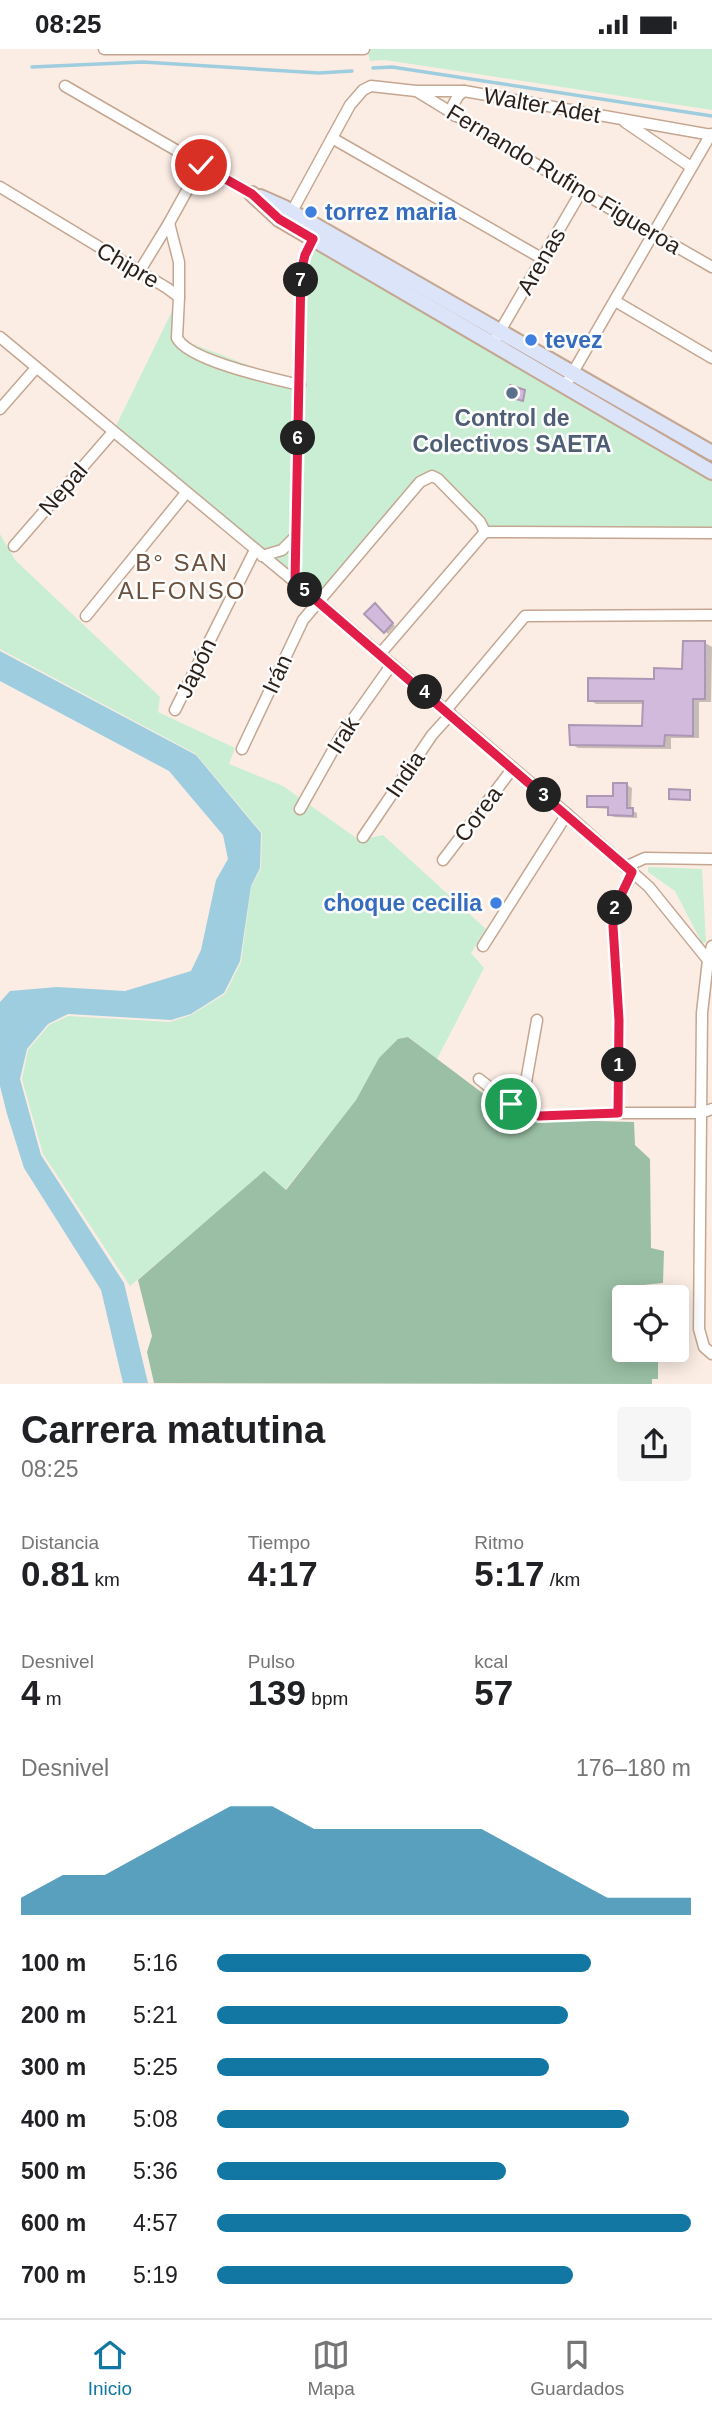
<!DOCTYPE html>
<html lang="es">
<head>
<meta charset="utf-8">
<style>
	body { margin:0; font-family:Arial,sans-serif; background:#f6f6f6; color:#202124; height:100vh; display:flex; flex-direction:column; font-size:26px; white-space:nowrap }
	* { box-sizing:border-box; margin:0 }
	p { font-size:23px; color:#757577 }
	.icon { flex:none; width:38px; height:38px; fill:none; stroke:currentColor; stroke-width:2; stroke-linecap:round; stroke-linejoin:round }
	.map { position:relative; height:1335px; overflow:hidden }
	.details { display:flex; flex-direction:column; background:#fff; flex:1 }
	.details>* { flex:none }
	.controls { position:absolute; left:612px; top:1236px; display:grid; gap:14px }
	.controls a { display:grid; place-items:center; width:77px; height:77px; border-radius:7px; background:#fff; box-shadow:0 4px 18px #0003; font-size:35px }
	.pin { position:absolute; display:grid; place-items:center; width:60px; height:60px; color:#fff; margin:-30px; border:4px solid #fff; border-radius:50%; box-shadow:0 2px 7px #0007 }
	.km { position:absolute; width:35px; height:35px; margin:-18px; border-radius:50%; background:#222; color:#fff; font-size:19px; line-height:35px; text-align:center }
	.round { display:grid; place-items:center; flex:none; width:74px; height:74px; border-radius:7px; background:#f6f6f6 }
	.overview { display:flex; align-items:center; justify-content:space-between; height:119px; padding:0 21px }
	h1 { font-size:38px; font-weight:700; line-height:52px }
	.figures { display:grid; grid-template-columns:repeat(3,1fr); gap:10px; height:119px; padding:7px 21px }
	.figures div { display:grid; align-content:center }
	.figures b { font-size:35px; font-weight:700 }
	.figures small { font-size:19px; font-weight:400 }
	.figures p { font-size:19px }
	.chart { height:196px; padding:14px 21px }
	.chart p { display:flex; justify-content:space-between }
	.chart svg { width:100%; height:126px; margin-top:7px; fill:#1278a3; opacity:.7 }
	ul { padding:0 21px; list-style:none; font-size:23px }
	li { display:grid; grid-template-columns:112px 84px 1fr; align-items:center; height:52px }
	li i { height:18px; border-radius:9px; background:#1278a3 }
	.status { display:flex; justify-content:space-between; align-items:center; height:49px; padding:0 35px; background:#fff; direction:ltr }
	.status svg { height:19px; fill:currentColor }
	.tabs { display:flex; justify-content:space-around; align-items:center; height:98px; border-top:2px solid #e0e0e0; background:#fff; font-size:19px; color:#757577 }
	.tabs a { display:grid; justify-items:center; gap:4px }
	.tabs .current { color:#1278a3 }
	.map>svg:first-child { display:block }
	.green { fill:#c9eed3 }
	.forest { fill:#9abfa4 }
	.water { fill:#9fcde0 }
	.shadow { fill:#0003 }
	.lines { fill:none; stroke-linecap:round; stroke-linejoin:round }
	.stream { stroke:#9fcde0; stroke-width:3.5 }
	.building { fill:#d2badd; stroke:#ac98b5; stroke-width:2 }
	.street-casing { stroke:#c5a691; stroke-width:13 }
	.secondary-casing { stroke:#c5a691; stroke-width:18 }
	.street { stroke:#fff; stroke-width:10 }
	.secondary { stroke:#dbe4f9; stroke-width:14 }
	.route-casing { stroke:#fff; stroke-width:14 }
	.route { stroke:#e11d48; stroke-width:9 }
	.shop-dot { fill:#3f7fe0; stroke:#fdfdfd; stroke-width:2.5 }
	.service-dot { fill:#5c6f8a; stroke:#fdfdfd; stroke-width:2.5 }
	.labels { text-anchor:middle; stroke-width:5; stroke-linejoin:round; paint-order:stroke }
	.street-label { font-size:23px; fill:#2b1f17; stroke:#fdfdfd }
	.shop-label { font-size:23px; font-weight:bold; fill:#366cbe; stroke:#fdfdfd; text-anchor:start }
	.service-label { font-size:23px; font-weight:bold; fill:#4e5e75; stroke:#fdfdfd }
	.neighbourhood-label { font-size:24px; letter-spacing:2px; fill:#6c513e; stroke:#fdfdfd }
</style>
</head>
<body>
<div class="status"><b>08:25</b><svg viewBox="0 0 49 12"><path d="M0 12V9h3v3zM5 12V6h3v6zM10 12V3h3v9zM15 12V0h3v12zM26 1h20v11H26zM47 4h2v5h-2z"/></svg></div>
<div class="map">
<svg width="712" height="1335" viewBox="0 0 712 1335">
	<rect width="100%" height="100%" fill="#fbede4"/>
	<g class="green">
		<path d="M367 0H712V61L385 11 370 12Z"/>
		<path d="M313 190 712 423V484L485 483 432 428 319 553 113 383 179 248 177 289 300 336 302 215Z"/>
		<path d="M0 485 15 511 160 648 158 663 235 699 229 715 283 737 359 791 383 786 486 880 471 904 484 919 437 1010 409 988 379 1009 356 1051 285 1141 264 1123 130 1237 43 1105 22 1030 28 1001 49 976 68 967 170 973 191 966 225 945 241 913 251 838 261 819 262 784 196 705 0 600Z"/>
		<path d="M648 818 702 820 706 893 702 894 675 842 648 823Z"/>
	</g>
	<path class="forest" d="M408 988 513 1067 558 1071 634 1073 635 1096 650 1110 651 1199 664 1202 663 1234 643 1236 641 1248H625V1300H658V1330H652V1335L154 1334 147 1303 152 1287 138 1231 264 1122 286 1141 356 1051 379 1009 398 990Z"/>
	<path class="water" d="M0 602 196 706 261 784 260 819 251 837 240 912 224 944 191 965 171 971 68 965 48 975 27 1000 20 1030 41 1106 124 1234 148 1334H123L101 1241 24 1119 7 1065 0 1037V953L10 942 57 938 125 942 191 922 201 901 216 831 228 810 223 786 169 722 0 632Z"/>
	<g class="shadow">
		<path d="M378 558 395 577 388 585 367 565Z"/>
		<path d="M705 594 712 598 711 653H699V689H671V700L578 699 571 695 644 679V655H596L590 651 684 621Z"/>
		<path d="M627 736 632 739 631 761 637 764V769L614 768 610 765V760L594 759 589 757 615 749Z"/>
	</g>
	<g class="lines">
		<g class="stream">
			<path d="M32 18 143 13 319 24 352 22"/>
			<path d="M373 19 392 18 712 67"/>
		</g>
	</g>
	<g class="building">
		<path d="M510 336 525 341 523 352 506 347Z"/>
		<path d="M375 554 393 574 384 584 364 565Z"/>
		<path d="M683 592H705V650H693V687L665 686 664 697 570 696 569 676 642 677 643 652H588V629L654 630V619L682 620Z"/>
		<path d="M613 734H627V759H633V767L608 766V758H587V747H613Z"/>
		<path d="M669 740 690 741V751L669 750Z"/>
	</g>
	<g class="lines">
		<g class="street-casing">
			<g id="street">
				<path d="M104 0H364"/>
				<path d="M65 37 252 145"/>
				<path d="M418 43 581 143 712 218"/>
				<path d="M455 67 453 56 458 47 464 42"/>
				<path d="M625 73 691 118"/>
				<path d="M332 89 543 210"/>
				<path d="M0 138 167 239 179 248 177 289C189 312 274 330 300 336"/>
				<path d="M290 166 350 56 363 41 371 37 416 42H464L712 86"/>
				<path d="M169 174 179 213V248"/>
				<path d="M139 223 169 174 201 116"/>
				<path d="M615 252 712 309"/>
				<path d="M0 288 319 553 567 765 649 838 708 911 712 913"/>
				<path d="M493 294 581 143"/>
				<path d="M565 337 711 85"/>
				<path d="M0 360 36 319"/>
				<path d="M14 497 113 383"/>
				<path d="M262 507 282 501 296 487"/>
				<path d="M295 533 301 223 305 206 316 188"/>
				<path d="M86 567 186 444"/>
				<path d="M380 605 485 483 712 484"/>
				<path d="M175 661 255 501"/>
				<path d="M446 661 525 567 712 566"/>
				<path d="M242 700 303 571 420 433 432 427 438 430 480 473 485 483"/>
				<path d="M300 760 341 687 392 615"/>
				<path d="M363 788 432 686 451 665"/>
				<path d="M443 811 513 719"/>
				<path d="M625 818 645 809 712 810"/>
				<path d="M483 897 567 765"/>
				<path d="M712 897 708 911 702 964 699 1280 704 1298 712 1305"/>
				<path d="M479 1030 511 1055 539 1067 618 1064H701L712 1060"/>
				<path d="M521 1061 537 971"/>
				<path d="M618 1064 619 971 613 877 615 859 633 823"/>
			</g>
		</g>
		<g class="secondary-casing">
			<g id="secondary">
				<path d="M252 145 279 170 712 423"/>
				<path d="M260 148 285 159 712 404"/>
			</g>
		</g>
		<use href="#street" class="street"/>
		<use href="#secondary" class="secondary"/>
	</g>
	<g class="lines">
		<g class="route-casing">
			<path id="route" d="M201 116 252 145 279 170 313 190 305 206 301 223 295 533 632 823 615 859 613 877 619 971 618 1064 539 1067 511 1055"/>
		</g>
		<use href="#route" class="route"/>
	</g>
	<g class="shop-dot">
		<circle cx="311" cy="163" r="7"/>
		<circle cx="531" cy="291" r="7"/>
		<circle cx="496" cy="854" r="7"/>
	</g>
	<circle class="service-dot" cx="512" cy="344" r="7"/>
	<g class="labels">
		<g class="street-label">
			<text transform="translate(542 56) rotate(10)" y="8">Walter Adet</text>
			<text transform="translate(564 130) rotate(31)" y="8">Fernando Rufino Figueroa</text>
			<text transform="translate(541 212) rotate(-60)" y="8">Arenas</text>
			<text transform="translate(128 216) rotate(30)" y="8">Chipre</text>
			<text transform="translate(63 440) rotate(-49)" y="8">Nepal</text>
			<text transform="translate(196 619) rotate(-64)" y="8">Japón</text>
			<text transform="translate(277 625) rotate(-65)" y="8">Irán</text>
			<text transform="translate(343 686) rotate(-58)" y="8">Irak</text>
			<text transform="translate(405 725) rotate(-56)" y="8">India</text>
			<text transform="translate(478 765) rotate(-53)" y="8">Corea</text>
		</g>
		<g class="shop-label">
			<text x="325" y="171">torrez maria</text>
			<text x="545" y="299">tevez</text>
			<text x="482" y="862" text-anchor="end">choque cecilia</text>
		</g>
		<g class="service-label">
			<text x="512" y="377">Control de<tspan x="512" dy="26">Colectivos SAETA</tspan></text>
		</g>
		<g class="neighbourhood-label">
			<text x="182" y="522">B° SAN<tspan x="182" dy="28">ALFONSO</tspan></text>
		</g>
	</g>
</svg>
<div class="controls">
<a><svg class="icon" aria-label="locate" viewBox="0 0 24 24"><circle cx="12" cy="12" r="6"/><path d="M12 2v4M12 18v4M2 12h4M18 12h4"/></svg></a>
</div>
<div class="pin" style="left:511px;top:1055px;background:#1e9e55"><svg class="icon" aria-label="arrive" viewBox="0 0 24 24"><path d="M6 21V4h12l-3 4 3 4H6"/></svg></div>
<div class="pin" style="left:201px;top:116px;background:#d93025"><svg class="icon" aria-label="check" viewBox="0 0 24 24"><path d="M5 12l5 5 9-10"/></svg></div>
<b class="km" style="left:619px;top:1016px">1</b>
<b class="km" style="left:615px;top:859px">2</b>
<b class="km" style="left:544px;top:746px">3</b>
<b class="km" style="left:425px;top:643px">4</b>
<b class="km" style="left:305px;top:541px">5</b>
<b class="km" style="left:298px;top:389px">6</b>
<b class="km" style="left:301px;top:231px">7</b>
</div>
<section class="details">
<div class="overview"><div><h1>Carrera matutina</h1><p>08:25</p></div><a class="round"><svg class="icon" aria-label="share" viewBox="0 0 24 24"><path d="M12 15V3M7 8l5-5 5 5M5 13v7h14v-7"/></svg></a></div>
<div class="figures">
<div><p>Distancia</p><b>0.81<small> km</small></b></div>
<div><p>Tiempo</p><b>4:17</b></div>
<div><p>Ritmo</p><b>5:17<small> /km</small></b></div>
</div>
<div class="figures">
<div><p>Desnivel</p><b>4<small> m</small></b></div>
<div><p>Pulso</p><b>139<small> bpm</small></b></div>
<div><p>kcal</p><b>57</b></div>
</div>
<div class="chart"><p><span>Desnivel</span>176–180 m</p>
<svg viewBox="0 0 160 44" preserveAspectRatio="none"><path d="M0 44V38L10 30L20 30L30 22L40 14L50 6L60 6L70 14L80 14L90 14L100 14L110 14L120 22L130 30L140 38L150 38L160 38V44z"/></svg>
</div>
<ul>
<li><b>100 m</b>5:16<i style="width:79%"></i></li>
<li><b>200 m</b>5:21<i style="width:74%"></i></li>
<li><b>300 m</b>5:25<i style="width:70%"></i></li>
<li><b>400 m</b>5:08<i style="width:87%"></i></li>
<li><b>500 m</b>5:36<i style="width:61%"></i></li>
<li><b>600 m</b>4:57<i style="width:100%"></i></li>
<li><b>700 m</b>5:19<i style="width:75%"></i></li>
</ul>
</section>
<nav class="tabs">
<a class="current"><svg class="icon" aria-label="home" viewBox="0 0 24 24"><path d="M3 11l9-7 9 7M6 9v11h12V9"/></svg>Inicio</a>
<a><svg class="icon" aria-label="map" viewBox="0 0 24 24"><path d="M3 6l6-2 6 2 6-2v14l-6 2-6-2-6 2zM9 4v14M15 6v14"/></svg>Mapa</a>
<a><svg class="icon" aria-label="saved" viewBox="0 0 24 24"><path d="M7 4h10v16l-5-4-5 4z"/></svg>Guardados</a>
</nav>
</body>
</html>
